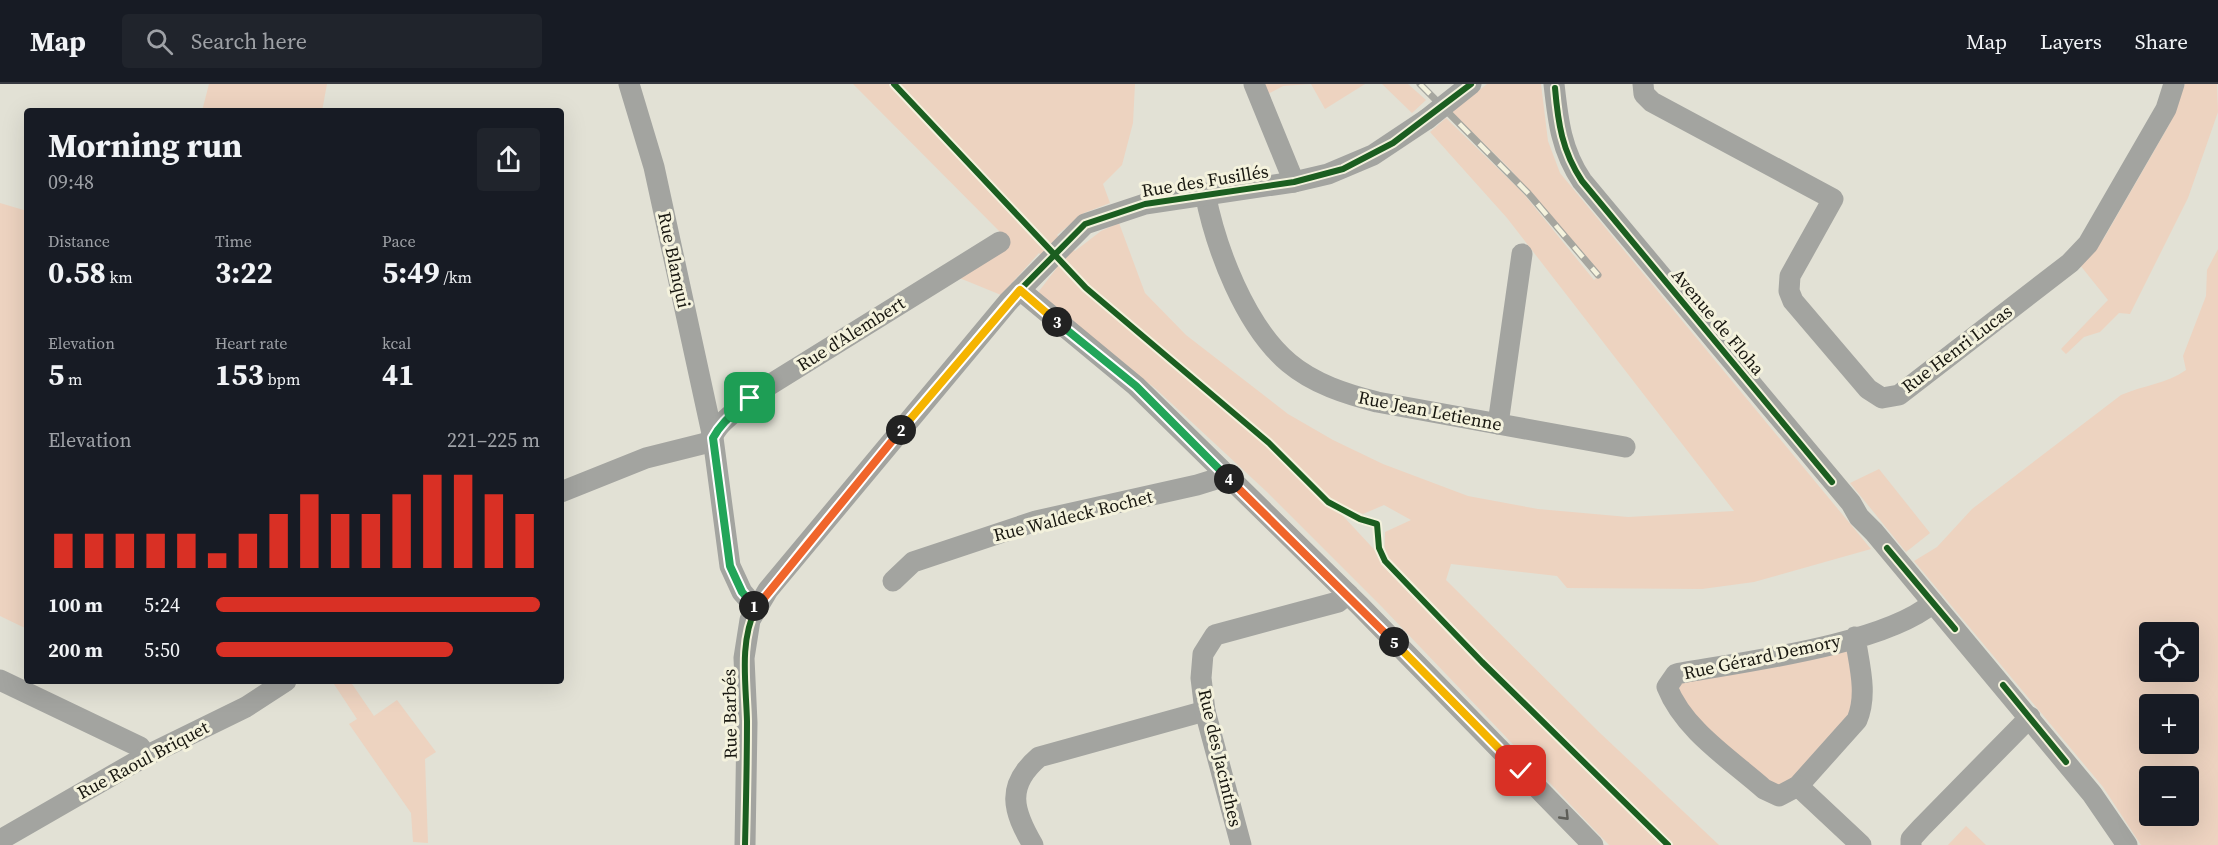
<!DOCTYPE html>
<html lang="en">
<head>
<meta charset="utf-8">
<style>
	body { margin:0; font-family:"Source Serif 4",serif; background:#20242c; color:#f1f3f6; height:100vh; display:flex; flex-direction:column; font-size:22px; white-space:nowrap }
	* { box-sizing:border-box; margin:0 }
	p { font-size:20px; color:#9ea1a6 }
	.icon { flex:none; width:33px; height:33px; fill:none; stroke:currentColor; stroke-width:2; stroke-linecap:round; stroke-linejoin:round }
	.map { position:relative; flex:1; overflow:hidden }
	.drawer { position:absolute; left:24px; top:24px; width:540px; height:576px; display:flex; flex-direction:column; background:#171b24; border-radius:6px; box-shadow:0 6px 24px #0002 }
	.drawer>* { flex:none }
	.buttons { position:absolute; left:2139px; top:538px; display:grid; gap:12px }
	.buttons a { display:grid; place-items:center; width:60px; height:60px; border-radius:6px; background:#171b24; box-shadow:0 6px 24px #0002; font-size:30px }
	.pin { position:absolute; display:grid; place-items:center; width:51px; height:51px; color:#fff; margin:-26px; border-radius:12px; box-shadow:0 3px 9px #0006 }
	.km { position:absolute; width:30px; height:30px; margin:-15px; border-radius:50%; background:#222; color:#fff; font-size:16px; line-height:30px; text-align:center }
	.round { display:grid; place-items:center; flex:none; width:63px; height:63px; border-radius:6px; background:#20242c }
	.overview { display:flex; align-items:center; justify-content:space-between; height:102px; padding:0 24px }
	h1 { font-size:33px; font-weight:700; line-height:45px }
	.stats { display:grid; grid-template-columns:repeat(3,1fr); gap:9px; height:102px; padding:6px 24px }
	.stats div { display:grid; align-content:center }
	.stats b { font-size:30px; font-weight:700 }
	.stats small { font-size:16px; font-weight:400 }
	.stats p { font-size:16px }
	.chart { height:168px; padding:12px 24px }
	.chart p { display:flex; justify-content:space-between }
	.chart svg { width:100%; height:108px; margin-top:6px; stroke:#d93025; stroke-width:6 }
	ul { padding:0 24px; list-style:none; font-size:20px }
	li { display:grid; grid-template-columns:96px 72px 1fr; align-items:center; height:45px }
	li i { height:15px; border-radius:8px; background:#d93025 }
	header { display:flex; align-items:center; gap:36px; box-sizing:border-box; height:84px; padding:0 30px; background:#171b24; border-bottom:2px solid #363941 }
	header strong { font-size:28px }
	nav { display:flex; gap:33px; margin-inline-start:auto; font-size:21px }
	.search { width:420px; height:54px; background:#20242c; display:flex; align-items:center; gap:15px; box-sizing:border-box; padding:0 21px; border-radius:6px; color:#9ea1a6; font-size:22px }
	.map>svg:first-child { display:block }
	.green { fill:#edd3c0; fill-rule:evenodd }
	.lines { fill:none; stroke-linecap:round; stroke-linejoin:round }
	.minor { stroke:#a3a4a0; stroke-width:21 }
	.rail-casing { stroke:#a6a69f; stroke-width:7 }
	.rail { stroke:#f4f2dd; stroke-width:4.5; stroke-dasharray:14; stroke-linecap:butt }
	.minor-bridge { stroke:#a3a4a0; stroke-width:21 }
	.cycleway-casing { stroke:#f4f2dd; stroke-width:10 }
	.cycleway { stroke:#1b5e20; stroke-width:6 }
	.oneway { stroke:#5e5e58 }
	.split-1-casing { stroke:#fff; stroke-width:12 }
	.split-2-casing { stroke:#fff; stroke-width:12 }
	.split-3-casing { stroke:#fff; stroke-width:12 }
	.split-4-casing { stroke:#fff; stroke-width:12 }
	.split-5-casing { stroke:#fff; stroke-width:12 }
	.split-6-casing { stroke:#fff; stroke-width:12 }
	.split-1 { stroke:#22a559; stroke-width:8 }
	.split-2 { stroke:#f0652b; stroke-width:8 }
	.split-3 { stroke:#f5b400; stroke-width:8 }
	.split-4 { stroke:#22a559; stroke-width:8 }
	.split-5 { stroke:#f0652b; stroke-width:8 }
	.split-6 { stroke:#f5b400; stroke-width:8 }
	.labels { text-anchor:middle; stroke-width:6; stroke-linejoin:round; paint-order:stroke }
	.street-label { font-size:18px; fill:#181710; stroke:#f4f2dd }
</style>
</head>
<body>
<header>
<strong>Map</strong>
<div class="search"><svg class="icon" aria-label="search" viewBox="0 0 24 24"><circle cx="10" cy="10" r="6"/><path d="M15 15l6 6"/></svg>Search here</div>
<nav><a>Map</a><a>Layers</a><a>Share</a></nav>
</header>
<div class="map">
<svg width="2218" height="761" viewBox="0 0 2218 761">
	<rect width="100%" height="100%" fill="#e2e1d5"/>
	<g class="green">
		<path d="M209 0H327L322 27H202Z"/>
		<path d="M853 0H1135L1133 39 1122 81 1103 100 1110 119 1084 129 1057 151 1075 167 1101 147 1119 139 1145 209 1186 251 1288 330 1333 356 1383 380 1468 412 1538 425 1628 433 1734 427 1507 134 1430 48 1446 34 1523 109 1594 196 1600 190 1509 84 1452 28 1487 0H1541L1548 57 1560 89 1871 465 1754 498 1702 505 1567 504 1557 492 1451 480 1446 496 1600 649 1719 761H1609L1382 523 1267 408 1156 305 1041 213 1039 207 1056 185 1039 169 1001 211 957 193 1007 155ZM1330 418 1363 430 1384 421 1411 436 1385 448 1384 476Z"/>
		<path d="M1264 0H1365L1325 25 1311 0 1283 2 1268 10Z"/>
		<path d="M1382 0H1408L1426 16 1412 29Z"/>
		<path d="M2185 0H2217L2218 28 2188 114 2130 230 2119 229 2100 248 2084 253 2066 270 2061 265 2108 216 2080 181 2104 154 2169 41Z"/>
		<path d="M0 119 27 127V545L0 532Z"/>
		<path d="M2218 165V761H2141L2103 703 1914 477 1937 463 1972 425 2121 311C2144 301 2166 300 2186 286L2183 272 2206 212 2207 186ZM2150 549H2188V588H2150ZM2150 621H2188V660H2150ZM2150 693H2188V732H2150Z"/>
		<path d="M1879 385 1930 449 1906 468 1850 399Z"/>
		<path d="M1855 553 1862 625 1779 712 1686 636 1676 590Z"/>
		<path d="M332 597H350L374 632 397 616 436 668 425 675 428 759 413 758 411 729 349 640 357 635Z"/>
		<path d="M1966 742 1986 761H1948Z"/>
	</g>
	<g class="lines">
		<g class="minor">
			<path d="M629 0 654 83 713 354 730 482 742 508 756 524"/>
			<path d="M1254 0 1294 98"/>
			<path d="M1554 0C1558 36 1561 66 1582 97L1851 419 1859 433 1874 448 2092 710 2127 761"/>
			<path d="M1643 0 1644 10 1652 18 1833 115 1790 192 1789 207 1793 217 1868 305 1882 314 1899 311 2070 179 2088 160 2166 25 2174 0"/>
			<path d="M1205 109C1216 165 1245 242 1289 279 1314 300 1346 310 1377 318L1625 363"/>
			<path d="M1020 206 1136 302 1360 522 1593 761"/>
			<path d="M1498 340 1522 170"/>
			<path d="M561 408 646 374 706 359C713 353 715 346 721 340 730 331 741 323 750 313L1000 158"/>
			<path d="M893 497 913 478 1036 437 1197 401 1226 392"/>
			<path d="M1855 553C1859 580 1868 610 1857 636L1798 702 1779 712 1764 705C1730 675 1684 646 1667 603L1676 590C1742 578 1883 561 1933 519"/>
			<path d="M0 596 140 663 146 672"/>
			<path d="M1798 702 1861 761"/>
			<path d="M0 756 146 672 246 623 286 597"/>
			<path d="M745 761 747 639 744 574 750 536 768 506 1008 218 1085 140 1145 120 1294 98 1328 90 1373 71 1427 35"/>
			<path d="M1033 761C1013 727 1005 702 1039 673L1205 627"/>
			<path d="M1241 761 1205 627 1201 594 1203 570 1215 551 1338 518 1348 510"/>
			<path d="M1911 761V755L1921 744 2030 633"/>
		</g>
		<g class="rail-casing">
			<path id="rail" d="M1420 0 1528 109 1598 191"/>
		</g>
		<use href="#rail" class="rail"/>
		<path class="minor-bridge" d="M1427 35 1471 0"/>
		<g class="cycleway-casing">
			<g id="cycleway">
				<path d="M894 0 1086 204 1269 359 1328 418 1360 435 1377 440 1379 464 1385 477 1482 578 1668 761"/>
				<path d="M1555 4C1558 39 1562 67 1582 97L1832 398"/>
				<path d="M1887 464 1955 545"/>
				<path d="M2003 601 2066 678"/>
				<path d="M745 761C746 720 747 678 747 637 746 599 739 558 756 524L807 459 1008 218 1085 140 1145 120 1294 98 1343 85 1393 59 1471 0"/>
			</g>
		</g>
		<use href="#cycleway" class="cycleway"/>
	</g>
	<defs><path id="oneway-chevron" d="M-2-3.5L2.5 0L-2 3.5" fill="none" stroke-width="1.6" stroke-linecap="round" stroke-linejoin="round" transform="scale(1.5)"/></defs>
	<use class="oneway" href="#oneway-chevron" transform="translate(1565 732) rotate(46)"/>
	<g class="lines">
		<g class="split-1-casing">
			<path id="split-1" d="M750 314C737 327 722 337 713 354L730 482 742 508 754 522"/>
		</g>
		<g class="split-2-casing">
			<path id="split-2" d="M754 522 756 524 901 346"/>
		</g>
		<g class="split-3-casing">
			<path id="split-3" d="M901 346 1020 206 1057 238"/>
		</g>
		<g class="split-4-casing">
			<path id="split-4" d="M1057 238 1136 302 1229 395"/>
		</g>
		<g class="split-5-casing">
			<path id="split-5" d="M1229 395 1394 558"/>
		</g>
		<g class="split-6-casing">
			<path id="split-6" d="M1394 558 1521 687"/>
		</g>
		<use href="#split-1" class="split-1"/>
		<use href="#split-2" class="split-2"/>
		<use href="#split-3" class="split-3"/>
		<use href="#split-4" class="split-4"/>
		<use href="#split-5" class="split-5"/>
		<use href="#split-6" class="split-6"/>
	</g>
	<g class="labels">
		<g class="street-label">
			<text transform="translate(1205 97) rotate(-9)" y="6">Rue des Fusillés</text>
			<text transform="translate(674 176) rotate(78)" y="6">Rue Blanqui</text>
			<text transform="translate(1718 238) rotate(50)" y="6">Avenue de Floha</text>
			<text transform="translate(851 250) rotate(-32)" y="6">Rue d'Alembert</text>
			<text transform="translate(1957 265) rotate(-37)" y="6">Rue Henri Lucas</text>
			<text transform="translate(1430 327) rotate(11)" y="6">Rue Jean Letienne</text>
			<text transform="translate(1073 432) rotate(-14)" y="6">Rue Waldeck Rochet</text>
			<text transform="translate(1762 573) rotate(-12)" y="6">Rue Gérard Demory</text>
			<text transform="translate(730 630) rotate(-91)" y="6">Rue Barbés</text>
			<text transform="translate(1220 674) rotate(77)" y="6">Rue des Jacinthes</text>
			<text transform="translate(143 676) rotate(-28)" y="6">Rue Raoul Briquet</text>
		</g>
	</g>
</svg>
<div class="buttons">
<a><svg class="icon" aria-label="locate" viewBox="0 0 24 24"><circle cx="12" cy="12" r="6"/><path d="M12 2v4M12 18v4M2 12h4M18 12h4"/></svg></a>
<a>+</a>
<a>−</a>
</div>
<div class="pin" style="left:750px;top:314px;background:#1e9e55"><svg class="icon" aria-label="arrive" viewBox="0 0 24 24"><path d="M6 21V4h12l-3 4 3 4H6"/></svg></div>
<div class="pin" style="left:1521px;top:687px;background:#d93025"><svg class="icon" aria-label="check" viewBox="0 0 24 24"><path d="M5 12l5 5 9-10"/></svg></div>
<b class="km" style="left:754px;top:522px">1</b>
<b class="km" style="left:901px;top:346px">2</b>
<b class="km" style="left:1057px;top:238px">3</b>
<b class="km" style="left:1229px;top:395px">4</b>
<b class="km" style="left:1394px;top:558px">5</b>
<section class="drawer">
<div class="overview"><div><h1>Morning run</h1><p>09:48</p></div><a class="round"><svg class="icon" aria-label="share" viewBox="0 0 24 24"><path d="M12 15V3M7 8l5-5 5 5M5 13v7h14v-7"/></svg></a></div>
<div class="stats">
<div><p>Distance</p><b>0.58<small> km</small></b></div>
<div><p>Time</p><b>3:22</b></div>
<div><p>Pace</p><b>5:49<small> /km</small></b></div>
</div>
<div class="stats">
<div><p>Elevation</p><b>5<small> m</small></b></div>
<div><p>Heart rate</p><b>153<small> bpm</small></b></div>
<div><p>kcal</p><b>41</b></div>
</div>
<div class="chart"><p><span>Elevation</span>221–225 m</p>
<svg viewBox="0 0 160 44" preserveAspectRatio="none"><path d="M5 44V30M15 44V30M25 44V30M35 44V30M45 44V30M55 44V38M65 44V30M75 44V22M85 44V14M95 44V22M105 44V22M115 44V14M125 44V6M135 44V6M145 44V14M155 44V22"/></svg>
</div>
<ul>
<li><b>100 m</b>5:24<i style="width:100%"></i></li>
<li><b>200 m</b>5:50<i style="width:73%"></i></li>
</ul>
</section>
</div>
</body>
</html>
